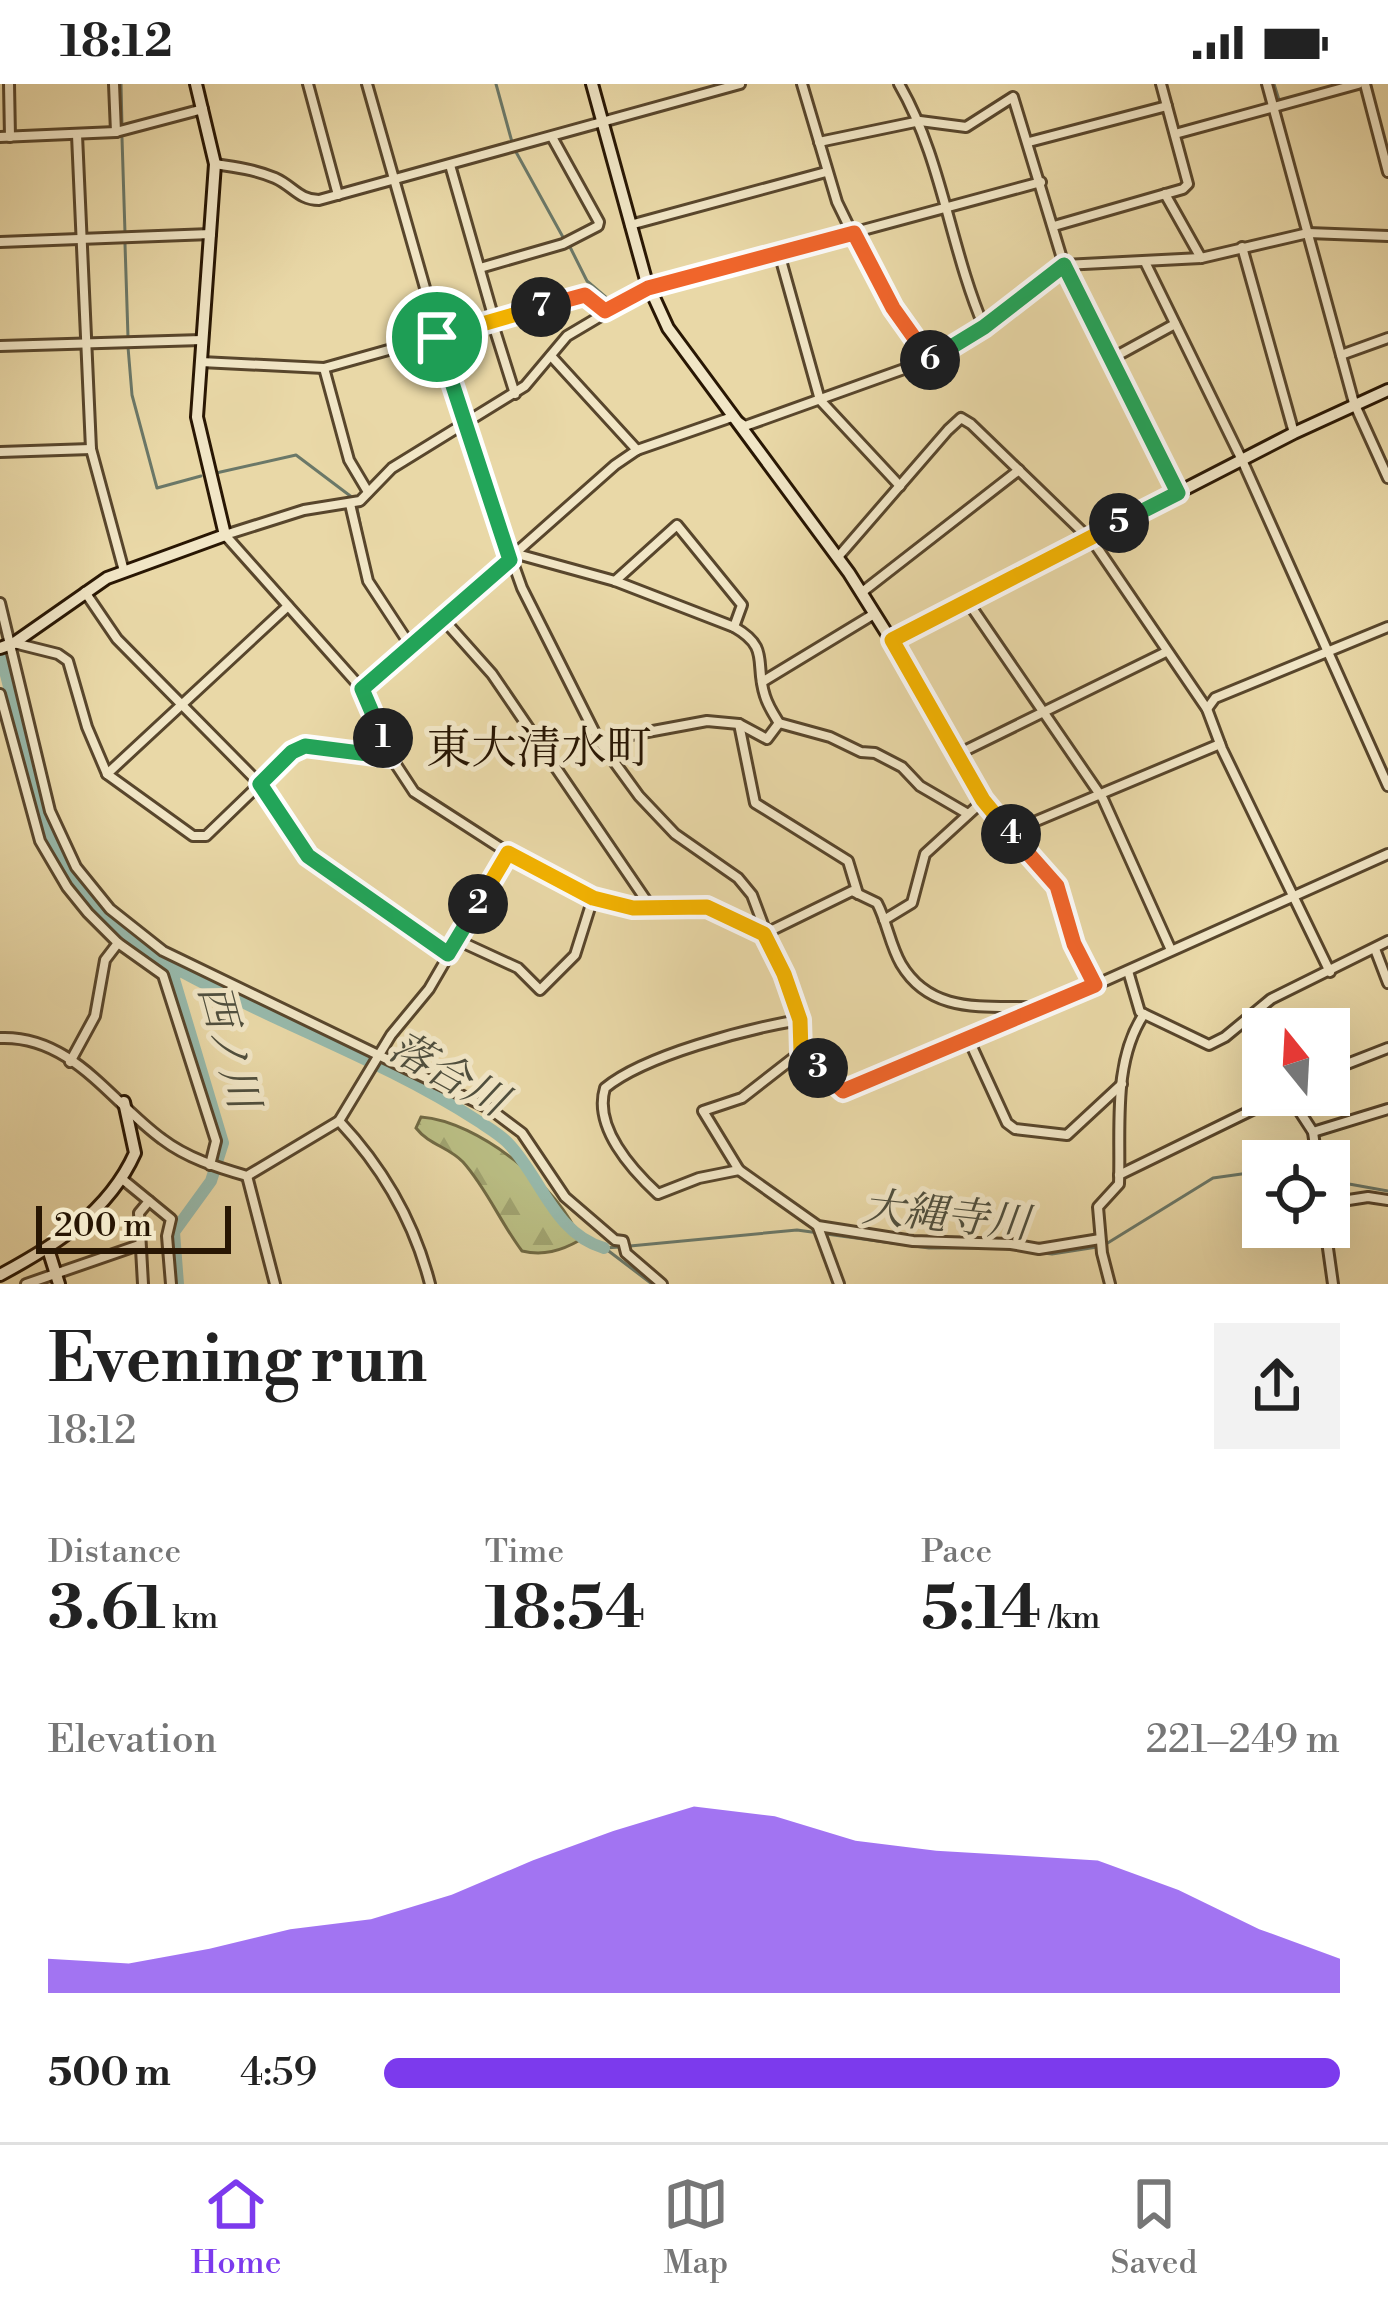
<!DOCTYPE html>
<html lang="en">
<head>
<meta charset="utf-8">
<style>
	body { margin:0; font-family:"Libre Bodoni","Noto Serif JP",serif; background:#f2f2f2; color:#222; height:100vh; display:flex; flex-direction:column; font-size:45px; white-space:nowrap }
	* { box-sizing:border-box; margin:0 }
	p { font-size:39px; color:#767676 }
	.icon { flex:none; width:66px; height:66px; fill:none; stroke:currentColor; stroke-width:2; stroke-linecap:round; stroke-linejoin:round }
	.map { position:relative; height:1200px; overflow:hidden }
	.side { display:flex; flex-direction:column; background:#fff; flex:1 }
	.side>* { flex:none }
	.needle { width:78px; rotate:342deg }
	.fabs { position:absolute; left:1242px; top:924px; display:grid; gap:24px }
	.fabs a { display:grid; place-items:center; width:108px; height:108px; border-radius:0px; background:#fff; box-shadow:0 12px 48px #0002; font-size:60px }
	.scale { position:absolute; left:36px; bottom:30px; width:195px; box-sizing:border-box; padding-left:12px; border:6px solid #281603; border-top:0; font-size:33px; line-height:42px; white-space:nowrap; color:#281603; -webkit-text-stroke:9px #f1e6c6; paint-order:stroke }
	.pin { position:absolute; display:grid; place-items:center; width:102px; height:102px; color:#fff; margin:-51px; border:6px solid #fff; border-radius:50%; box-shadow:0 3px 12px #0007 }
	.km { position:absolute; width:60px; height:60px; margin:-30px; border-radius:50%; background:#222; color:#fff; font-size:33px; line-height:60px; text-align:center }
	.round { display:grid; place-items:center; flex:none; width:126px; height:126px; border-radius:0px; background:#f2f2f2 }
	.headline { display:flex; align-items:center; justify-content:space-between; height:204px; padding:0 48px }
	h1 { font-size:66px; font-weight:800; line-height:90px }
	.figures { display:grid; grid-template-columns:repeat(3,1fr); gap:18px; height:204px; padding:12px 48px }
	.figures div { display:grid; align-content:center }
	.figures b { font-size:60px; font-weight:800 }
	.figures small { font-size:33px; font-weight:400 }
	.figures p { font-size:33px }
	.chart { height:336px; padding:24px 48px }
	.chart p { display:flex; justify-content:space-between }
	.chart svg { width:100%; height:216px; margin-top:12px; fill:#7c3aed; opacity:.7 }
	ul { padding:0 48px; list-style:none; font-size:39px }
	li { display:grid; grid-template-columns:192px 144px 1fr; align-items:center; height:90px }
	li i { height:30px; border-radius:15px; background:#7c3aed }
	.status { display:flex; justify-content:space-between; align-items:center; height:84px; padding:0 60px; background:#fff; direction:ltr }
	.status svg { height:33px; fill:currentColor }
	.tab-bar { display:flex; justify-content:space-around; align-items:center; height:168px; border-top:3px solid #e0e0e0; background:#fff; font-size:33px; color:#767676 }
	.tab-bar a { display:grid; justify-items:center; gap:6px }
	.tab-bar .current { color:#7c3aed }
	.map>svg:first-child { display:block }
	.forest { fill:url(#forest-firs); stroke:#716a44; stroke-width:3 }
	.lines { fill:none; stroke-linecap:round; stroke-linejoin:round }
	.stream { stroke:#6b7868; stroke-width:3 }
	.river { stroke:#97b9ab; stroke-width:12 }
	.street-casing { stroke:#58462c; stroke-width:14 }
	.secondary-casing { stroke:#281603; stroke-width:16 }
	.street { stroke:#f1e6c6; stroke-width:8 }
	.secondary { stroke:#f1e6c6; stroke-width:10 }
	.split-1-casing { stroke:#fff; stroke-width:24 }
	.split-2-casing { stroke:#fff; stroke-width:24 }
	.split-3-casing { stroke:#fff; stroke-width:24 }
	.split-4-casing { stroke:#fff; stroke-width:24 }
	.split-5-casing { stroke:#fff; stroke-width:24 }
	.split-6-casing { stroke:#fff; stroke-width:24 }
	.split-7-casing { stroke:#fff; stroke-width:24 }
	.split-8-casing { stroke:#fff; stroke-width:24 }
	.split-1 { stroke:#22a559; stroke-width:15 }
	.split-2 { stroke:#22a559; stroke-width:15 }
	.split-3 { stroke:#f5b400; stroke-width:15 }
	.split-4 { stroke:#f0652b; stroke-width:15 }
	.split-5 { stroke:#f5b400; stroke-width:15 }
	.split-6 { stroke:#22a559; stroke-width:15 }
	.split-7 { stroke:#f0652b; stroke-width:15 }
	.split-8 { stroke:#f5b400; stroke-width:15 }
	.labels { text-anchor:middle; stroke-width:10; stroke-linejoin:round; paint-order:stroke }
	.water-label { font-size:42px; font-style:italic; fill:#4f4f3e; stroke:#f1e6c6 }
	.quarter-label { font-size:45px; fill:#281603; stroke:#f1e6c6 }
</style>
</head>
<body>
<div class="status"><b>18:12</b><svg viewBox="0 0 49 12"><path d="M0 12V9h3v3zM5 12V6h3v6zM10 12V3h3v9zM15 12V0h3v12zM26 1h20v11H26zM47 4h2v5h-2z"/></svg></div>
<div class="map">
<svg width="1388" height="1200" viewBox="0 0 1388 1200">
	<defs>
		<pattern id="forest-firs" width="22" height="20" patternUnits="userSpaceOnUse" patternTransform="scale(3)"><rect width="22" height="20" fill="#babe84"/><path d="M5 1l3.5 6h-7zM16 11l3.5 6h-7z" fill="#a0a370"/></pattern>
	</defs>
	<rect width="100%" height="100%" fill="#e9d8a7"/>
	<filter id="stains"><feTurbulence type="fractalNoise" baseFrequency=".00167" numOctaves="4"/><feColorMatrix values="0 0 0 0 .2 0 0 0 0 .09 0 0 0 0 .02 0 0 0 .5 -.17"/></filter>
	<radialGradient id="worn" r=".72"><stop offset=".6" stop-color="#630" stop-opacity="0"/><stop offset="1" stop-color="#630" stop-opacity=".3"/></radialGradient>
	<path class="forest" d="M421 1033C478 1037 560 1103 580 1156 561 1167 543 1172 522 1167 500 1138 487 1105 463 1078 449 1063 429 1061 416 1044Z"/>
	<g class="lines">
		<g class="stream">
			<path d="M121 0 122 42"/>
			<path d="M496 0 512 58"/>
			<path d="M1274 0 1279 16"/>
			<path d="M122 54 125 149"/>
			<path d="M516 68 564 155"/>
			<path d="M125 160 128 253"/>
			<path d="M569 161 587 197 608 215"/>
			<path d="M128 263 132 311 157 404 201 392"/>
			<path d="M216 389 296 371 353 414"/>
			<path d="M357 424 368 481"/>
			<path d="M1329 1089 1349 1100 1388 1107"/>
			<path d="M1106 1160 1213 1094 1263 1087"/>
			<path d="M630 1162 797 1146 929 1164H1002L1052 1170 1097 1163"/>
			<path d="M604 1164 620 1163"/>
			<path d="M606 1165 652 1200"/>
		</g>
		<g class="river">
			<path d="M0 570C19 630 25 699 51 755 100 856 179 888 274 933 343 965 413 995 478 1037 487 1043 499 1050 507 1058 541 1092 553 1149 604 1164"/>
			<path d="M176 886 174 895 223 1059 211 1097 174 1148 178 1200"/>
		</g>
		<g class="street-casing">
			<g id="street">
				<path d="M9 0 10 53"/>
				<path d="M114 0 116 48"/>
				<path d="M308 0 338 111"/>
				<path d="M367 0 464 341 522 504 599 657 639 712 675 750 738 794 752 811 799 936 801 968 742 1014 703 1027 739 1086 818 1142 913 1157 1011 1160 1039 1165 1100 1155"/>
				<path d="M802 0 837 118 874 194 928 277"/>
				<path d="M899 0C942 74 950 164 984 243"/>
				<path d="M1267 0 1354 319 1388 394"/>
				<path d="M1365 0 1388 88"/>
				<path d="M1175 50 1358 0"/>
				<path d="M77 51 91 365 124 487"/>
				<path d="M0 53 116 48 203 25"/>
				<path d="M819 58 920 37 966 43 1013 13 1064 181 1177 409"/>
				<path d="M1029 58 1167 22"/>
				<path d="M215 80C236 83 256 86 275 94 293 102 299 116 319 116L740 0"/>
				<path d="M450 81 494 235"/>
				<path d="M1041 98 648 204 567 252 525 302 392 384 360 417 304 426 225 451 362 605 391 673 414 708 521 777 593 814 633 824 702 822 764 850 852 807 877 819C887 838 890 861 901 880 933 934 991 920 1044 924"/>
				<path d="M1165 110 1201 174"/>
				<path d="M630 141 826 88"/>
				<path d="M1054 142 1183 105 1188 100 1161 0"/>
				<path d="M0 158 211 150"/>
				<path d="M1242 163 1294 349"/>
				<path d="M779 169 820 316 900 402"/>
				<path d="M1145 178 1242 376 1388 702"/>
				<path d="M480 184 563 160 598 142 599 138 552 53"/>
				<path d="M492 237 515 310"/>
				<path d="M0 262 202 256"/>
				<path d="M1341 271 1388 254"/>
				<path d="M551 272 637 366"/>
				<path d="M1111 275 1175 240"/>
				<path d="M201 278 324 284 585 211 605 227"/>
				<path d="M324 284 349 376 368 408"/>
				<path d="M0 368 91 365"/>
				<path d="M350 420 368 497 412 564"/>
				<path d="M517 470 615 497 734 543C771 564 754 579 765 612 768 622 774 631 779 639L830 653 861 668 875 669 902 683 920 702 968 730"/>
				<path d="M838 473 948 346 961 334 971 340 1094 459 1207 625 1222 665 1330 888"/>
				<path d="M615 497 677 441 742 521 734 543"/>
				<path d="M85 508 117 555 260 700 308 772 448 870"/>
				<path d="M861 509 1019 386"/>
				<path d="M968 518 1103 715 1171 866"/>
				<path d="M0 519 50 727 76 783 110 825 163 867 490 1025 522 1049 565 1113 615 1156 623 1157 626 1169 662 1200"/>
				<path d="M443 535 492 590 650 822"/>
				<path d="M891 556 984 716 1057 802 1074 861 1095 901"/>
				<path d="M14 559 58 570 68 577 87 643 107 690 193 752H206L292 669 305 662 390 673"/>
				<path d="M762 598 874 530"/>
				<path d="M362 605 615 381 637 366 732 333 745 342 932 275 984 243 1064 181 1201 174 1308 149 1388 152"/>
				<path d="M0 610 40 757 67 803 88 829 118 859 163 891 216 1057 210 1081"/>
				<path d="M1207 625 1215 614 1388 543"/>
				<path d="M739 640 755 719 848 777 858 810"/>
				<path d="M599 657 707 637 739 640 767 655 779 639"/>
				<path d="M956 671 1166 568"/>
				<path d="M107 690 288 522"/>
				<path d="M1010 748 1220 660"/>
				<path d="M884 836 912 819 925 770 984 716"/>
				<path d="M457 856 518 884 540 906 575 871 593 814"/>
				<path d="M1375 865 1388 899"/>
				<path d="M1128 887 1140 928 1209 961 1225 953 1271 915 1388 857"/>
				<path d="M0 954C72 951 111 1018 162 1055 187 1074 216 1083 247 1092L339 1037 391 951 429 905 508 769"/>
				<path d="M968 954 1007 1039 1015 1045 1067 1051 1122 1000"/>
				<path d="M801 968 843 1007 1044 924 1388 770"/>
				<path d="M70 978 95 932 105 876 118 859"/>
				<path d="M1329 987 1388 964"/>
				<path d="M1289 1011 1313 1048 1317 1077"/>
				<path d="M339 1037C384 1085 414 1137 430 1200"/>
				<path d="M1313 1048 1388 1025"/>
				<path d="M739 1086 699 1094 658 1110C632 1086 593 1043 605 1004 645 971 747 945 799 936"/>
				<path d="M1119 1091 1283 1011"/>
				<path d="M247 1092 275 1200"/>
				<path d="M121 1094 171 1135 167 1152 171 1200"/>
				<path d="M1329 1119 1368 1113 1388 1116"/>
				<path d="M818 1143 839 1200"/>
				<path d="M1325 1143 1333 1200"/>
				<path d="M26 1200 139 1161"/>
				<path d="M143 1200 139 1129 149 1117"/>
				<path d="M1110 1200 1102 1169 1098 1123 1119 1100C1121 1044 1112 978 1144 930"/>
			</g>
		</g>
		<g class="secondary-casing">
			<g id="secondary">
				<path d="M592 0 646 196 668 244 849 489 891 556 1294 349 1388 306"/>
				<path d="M0 564 14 559 107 494 225 451 197 333 215 80 196 0"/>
				<path d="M48 1165 59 1200"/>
				<path d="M0 1191C54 1162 108 1129 135 1069L124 1018"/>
			</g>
		</g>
		<use href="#street" class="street"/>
		<use href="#secondary" class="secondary"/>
	</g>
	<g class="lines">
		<g class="split-1-casing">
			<path id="split-1" d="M383 654 362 605 510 476 437 253"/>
		</g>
		<g class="split-2-casing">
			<path id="split-2" d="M383 654 391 673 305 662 292 668 260 700 308 772 448 870 478 820"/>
		</g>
		<g class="split-3-casing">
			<path id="split-3" d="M478 820 508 769 593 814 633 824 707 823 764 850 784 890 800 936 801 968 818 984"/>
		</g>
		<g class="split-4-casing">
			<path id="split-4" d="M818 984 843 1007 1095 901 1074 860 1057 802 1011 750"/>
		</g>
		<g class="split-5-casing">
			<path id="split-5" d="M1011 750 983 716 892 556 1119 439"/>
		</g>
		<g class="split-6-casing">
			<path id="split-6" d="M930 276 984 243 1064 181 1178 409 1119 439"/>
		</g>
		<g class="split-7-casing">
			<path id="split-7" d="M541 223 585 211 605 227 648 204 854 149 893 224 930 276"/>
		</g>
		<g class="split-8-casing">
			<path id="split-8" d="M437 253 541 223"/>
		</g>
		<use href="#split-1" class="split-1"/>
		<use href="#split-2" class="split-2"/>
		<use href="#split-3" class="split-3"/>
		<use href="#split-4" class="split-4"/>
		<use href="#split-5" class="split-5"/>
		<use href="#split-6" class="split-6"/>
		<use href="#split-7" class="split-7"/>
		<use href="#split-8" class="split-8"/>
	</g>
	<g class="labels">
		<g class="water-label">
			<text transform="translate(230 962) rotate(75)" y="15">西ノ川</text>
			<text transform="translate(449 989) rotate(29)" y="15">落合川</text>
			<text transform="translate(946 1130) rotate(6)" y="15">大縄寺川</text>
		</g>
		<g class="quarter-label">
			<text x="539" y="679">東大清水町</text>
		</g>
	</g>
	<rect width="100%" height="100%" filter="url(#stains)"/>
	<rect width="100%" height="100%" fill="url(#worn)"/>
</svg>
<div class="fabs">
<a><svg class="needle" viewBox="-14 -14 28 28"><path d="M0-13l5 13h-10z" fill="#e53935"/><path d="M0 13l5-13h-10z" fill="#767676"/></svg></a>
<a><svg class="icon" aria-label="locate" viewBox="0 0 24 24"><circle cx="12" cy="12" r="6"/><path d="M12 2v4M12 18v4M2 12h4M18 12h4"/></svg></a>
</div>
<div class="scale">200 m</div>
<div class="pin" style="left:437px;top:253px;background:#1e9e55"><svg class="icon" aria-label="arrive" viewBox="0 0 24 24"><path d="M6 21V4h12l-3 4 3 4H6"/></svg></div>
<b class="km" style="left:383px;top:654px">1</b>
<b class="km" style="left:478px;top:820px">2</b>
<b class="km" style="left:818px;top:984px">3</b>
<b class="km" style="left:1011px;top:750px">4</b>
<b class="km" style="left:1119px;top:439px">5</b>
<b class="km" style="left:930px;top:276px">6</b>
<b class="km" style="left:541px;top:223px">7</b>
</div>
<section class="side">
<div class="headline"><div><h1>Evening run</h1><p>18:12</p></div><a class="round"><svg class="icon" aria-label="share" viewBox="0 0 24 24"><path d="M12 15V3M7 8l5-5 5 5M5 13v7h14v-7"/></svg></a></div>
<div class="figures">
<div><p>Distance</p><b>3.61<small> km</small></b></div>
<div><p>Time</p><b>18:54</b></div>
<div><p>Pace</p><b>5:14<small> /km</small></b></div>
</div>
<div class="chart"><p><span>Elevation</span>221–249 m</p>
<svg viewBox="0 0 160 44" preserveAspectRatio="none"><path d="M0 44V37L10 38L20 35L30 31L40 29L50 24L60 17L70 11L80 6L90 8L100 13L110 15L120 16L130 17L140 23L150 31L160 37V44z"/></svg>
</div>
<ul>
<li><b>500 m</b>4:59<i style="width:100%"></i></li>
</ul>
</section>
<nav class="tab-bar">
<a class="current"><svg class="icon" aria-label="home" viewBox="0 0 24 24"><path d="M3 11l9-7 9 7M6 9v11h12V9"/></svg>Home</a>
<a><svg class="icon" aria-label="map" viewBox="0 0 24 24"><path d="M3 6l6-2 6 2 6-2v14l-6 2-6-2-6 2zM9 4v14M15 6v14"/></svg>Map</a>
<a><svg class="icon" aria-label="saved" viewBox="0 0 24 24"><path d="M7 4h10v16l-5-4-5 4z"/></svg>Saved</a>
</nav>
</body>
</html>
